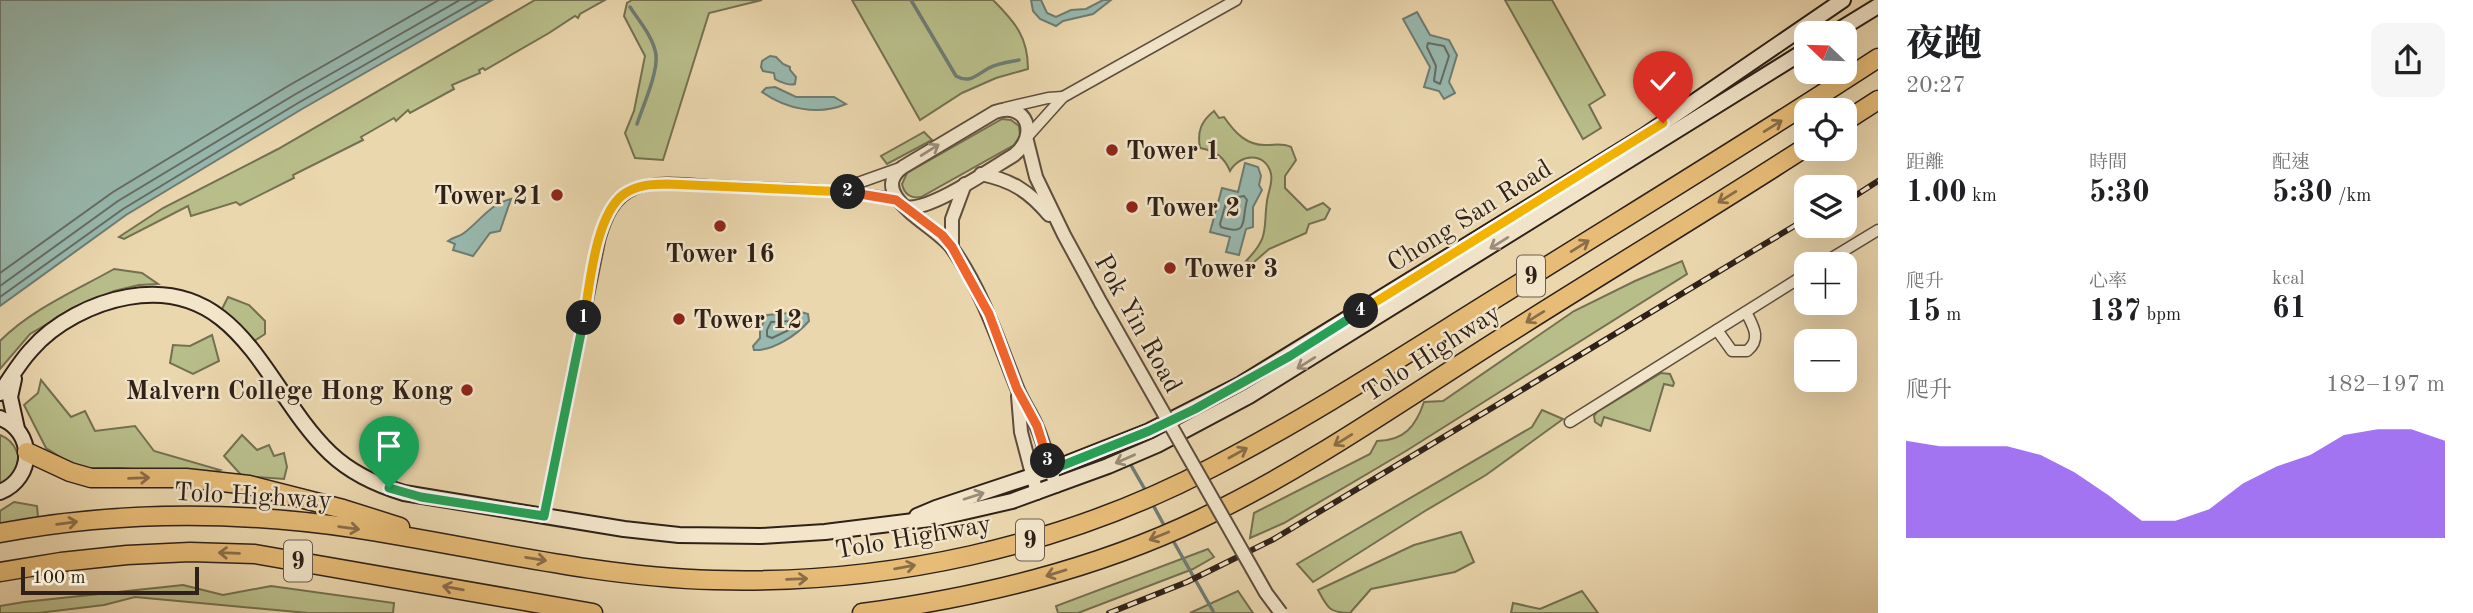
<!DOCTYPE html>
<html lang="zh-TW">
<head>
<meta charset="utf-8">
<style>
	body { margin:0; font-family:"Old Standard TT","Noto Serif TC",serif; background:#f6f6f6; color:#202124; height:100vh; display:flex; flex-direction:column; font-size:26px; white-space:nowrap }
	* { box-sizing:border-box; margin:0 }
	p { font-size:23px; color:#757577 }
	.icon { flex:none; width:38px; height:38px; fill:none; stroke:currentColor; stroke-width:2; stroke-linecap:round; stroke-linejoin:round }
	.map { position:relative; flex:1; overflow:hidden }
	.details { display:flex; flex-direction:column; background:#fff; width:595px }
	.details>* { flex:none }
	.needle { width:46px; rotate:293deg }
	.controls { position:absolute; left:1794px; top:21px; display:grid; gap:14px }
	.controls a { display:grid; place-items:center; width:63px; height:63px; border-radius:14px; background:#fff; box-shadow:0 7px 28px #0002; font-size:35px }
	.scale { position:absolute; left:21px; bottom:18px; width:178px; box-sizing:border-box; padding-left:7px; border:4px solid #2f2118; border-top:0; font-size:19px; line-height:24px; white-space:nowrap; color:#2f2118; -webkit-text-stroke:5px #f2e5ca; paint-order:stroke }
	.pin { position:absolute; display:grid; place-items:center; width:60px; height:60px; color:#fff; margin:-72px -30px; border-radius:50% 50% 50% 0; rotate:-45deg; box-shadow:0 0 7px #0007 }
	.pin .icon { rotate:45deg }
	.km { position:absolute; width:35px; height:35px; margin:-18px; border-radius:50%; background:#222; color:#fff; font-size:19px; line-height:35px; text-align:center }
	.round { display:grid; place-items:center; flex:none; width:74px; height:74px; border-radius:14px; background:#f6f6f6 }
	.overview { display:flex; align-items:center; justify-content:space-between; height:119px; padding:0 28px }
	h1 { font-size:38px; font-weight:800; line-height:52px }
	.metrics { display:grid; grid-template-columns:repeat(3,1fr); gap:10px; height:119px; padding:7px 28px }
	.metrics div { display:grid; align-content:center }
	.metrics b { font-size:30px; font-weight:800 }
	.metrics small { font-size:19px; font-weight:400 }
	.metrics p { font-size:19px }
	.chart { height:196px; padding:14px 28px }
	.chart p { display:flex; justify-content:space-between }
	.chart svg { width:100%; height:126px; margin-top:7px; fill:#7c3aed; opacity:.7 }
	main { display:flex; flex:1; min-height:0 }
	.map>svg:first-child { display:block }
	.green { fill:#b8be8a; stroke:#747051; stroke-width:2 }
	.water { fill:#98b9af; stroke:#6e7c73; stroke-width:2 }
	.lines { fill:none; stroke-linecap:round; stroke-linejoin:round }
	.shore { stroke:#646d64; stroke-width:2 }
	.stream { stroke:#6e7c73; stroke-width:3.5 }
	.minor-casing { stroke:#5e4e3e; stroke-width:13 }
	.tertiary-casing { stroke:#5e4e3e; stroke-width:16 }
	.secondary-casing { stroke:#2f2118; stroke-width:18 }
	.motorway-casing { stroke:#2f2118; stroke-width:21 }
	.minor { stroke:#f2e5ca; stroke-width:10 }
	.tertiary { stroke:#f2e5ca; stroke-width:12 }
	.secondary { stroke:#f2e5ca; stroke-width:14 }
	.motorway { stroke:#e6bc77; stroke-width:18 }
	.rail-casing { stroke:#2f2118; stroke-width:6 }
	.rail { stroke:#f2e5ca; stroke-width:3.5; stroke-dasharray:10; stroke-linecap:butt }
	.tertiary-bridge-casing { stroke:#5e4e3e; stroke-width:16; stroke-linecap:butt }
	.tertiary-bridge { stroke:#f2e5ca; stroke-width:12 }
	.oneway { stroke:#8a6e48 }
	.oneway2 { stroke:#9a8d7a }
	.split-1-casing { stroke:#fff; stroke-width:14 }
	.split-2-casing { stroke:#fff; stroke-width:14 }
	.split-3-casing { stroke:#fff; stroke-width:14 }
	.split-4-casing { stroke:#fff; stroke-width:14 }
	.split-5-casing { stroke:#fff; stroke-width:14 }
	.split-1 { stroke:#22a559; stroke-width:9 }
	.split-2 { stroke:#f5b400; stroke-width:9 }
	.split-3 { stroke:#f0652b; stroke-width:9 }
	.split-4 { stroke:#22a559; stroke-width:9 }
	.split-5 { stroke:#f5b400; stroke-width:9 }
	.poi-dot { fill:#8f2418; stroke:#f2e5ca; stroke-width:2.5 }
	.labels { text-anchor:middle; stroke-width:5; stroke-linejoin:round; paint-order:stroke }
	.shield { fill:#f2e5ca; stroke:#6a5c4d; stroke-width:2 }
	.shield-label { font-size:24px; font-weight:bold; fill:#2f2118 }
	.poi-label { font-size:26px; font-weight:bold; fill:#2f2118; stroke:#f2e5ca; text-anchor:start }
	.street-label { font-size:26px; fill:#2f2118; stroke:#f2e5ca }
</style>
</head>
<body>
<main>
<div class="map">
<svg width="1878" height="613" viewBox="0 0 1878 613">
	<rect width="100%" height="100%" fill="#ebd7ae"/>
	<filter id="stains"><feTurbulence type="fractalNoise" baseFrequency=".00286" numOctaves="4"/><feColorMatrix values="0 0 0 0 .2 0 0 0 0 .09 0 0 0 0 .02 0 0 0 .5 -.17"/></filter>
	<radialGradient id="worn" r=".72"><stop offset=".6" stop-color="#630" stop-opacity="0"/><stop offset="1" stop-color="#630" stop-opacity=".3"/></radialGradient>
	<g class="green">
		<path d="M535 0H605L580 14 578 18 575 16 549 33 485 70 483 68 479 70 480 73 452 85 454 89 410 113 408 110 396 121 394 118 361 137 363 140 293 175 294 178 240 205 236 202 191 216 188 206 124 239 119 237 163 208 278 149Z"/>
		<path d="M632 0H762L709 13 663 160 635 158 625 133 634 111 645 56 624 16 627 3Z"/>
		<path d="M852 0H993C1015 22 1028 37 1028 69L996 78 962 93 920 120Z"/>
		<path d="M1505 0H1552L1605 95 1589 105 1601 128 1583 139Z"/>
		<path d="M1214 111 1219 118 1224 117C1235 133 1247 146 1267 145 1276 145 1282 143 1291 147L1296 160 1285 176V188L1307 210 1323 203 1330 209 1325 219 1309 224 1306 233 1269 249 1253 263 1246 261C1270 236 1263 230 1267 201 1268 192 1273 183 1271 174 1266 151 1239 154 1230 171 1224 157 1216 151 1200 148 1197 132 1201 121 1214 111Z"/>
		<path d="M1002 119 1011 120 1019 126 1020 136 1014 145 921 197C911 199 904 194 902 184L907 173Z"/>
		<path d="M924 132 932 140 887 164 881 156Z"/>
		<path d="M1682 261 1687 274 1406 451 1284 523 1250 538 1254 513 1370 454 1377 441C1404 441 1416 426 1424 402L1443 401 1574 311 1635 281Z"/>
		<path d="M114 269 142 273 158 284 139 285 114 291 80 305 30 334 0 369V341C32 309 75 291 114 269Z"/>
		<path d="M228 297 249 305 265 321V334L245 347 221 311Z"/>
		<path d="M212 335 219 361 193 374 170 363 173 345 190 346Z"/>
		<path d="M1661 373 1670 374 1674 383 1673 386 1664 384 1650 431 1604 417 1601 426 1595 422 1594 416 1597 412Z"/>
		<path d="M41 380 71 417 85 411 95 431 135 426 154 451 220 470 205 475 121 468H78L46 448 24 405 38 393Z"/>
		<path d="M1542 410 1563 419 1486 475 1425 511 1313 582 1297 564 1532 427Z"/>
		<path d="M0 435C15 441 25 460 14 474 11 479 5 482 0 485Z"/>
		<path d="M242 435 257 450 269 445 274 456 284 453 287 467 284 479 242 476 224 456Z"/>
		<path d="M14 502 37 506 38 517 28 521 0 524V511Z"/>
		<path d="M1461 532 1474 562 1455 572 1371 589 1350 613C1329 613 1327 607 1318 590L1414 545Z"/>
		<path d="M1208 549 1214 557 1193 569 1078 613H1058L1056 606Z"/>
		<path d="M183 585 223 595 271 586 394 603 393 613H308L135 597 104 605 38 613H0V606L24 602Z"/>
		<path d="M1238 591 1253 613H1190Z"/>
		<path d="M1582 591 1598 613H1511L1513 603 1540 609Z"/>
	</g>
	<g class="water">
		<path d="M0 0H492L302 109 126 215 0 306Z"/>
		<path d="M1031 0H1041L1047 13 1056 17 1071 10 1086 9 1103 0H1111L1093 14 1063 21 1056 26 1040 19 1033 11Z"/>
		<path d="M1417 12 1430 35 1449 40 1457 55 1449 82 1455 93 1444 99 1439 91 1424 87 1430 67 1403 19Z"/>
		<path d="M770 56 776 57 783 64 790 67V70L796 77 795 84C791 86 779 82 775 79L774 73 763 71 761 67 762 61Z"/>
		<path d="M775 87 796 97H834L846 104C818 116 786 109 762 92L766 88Z"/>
		<path d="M1245 163 1258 167 1261 176 1259 185 1262 190 1253 207V227L1246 229 1239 255 1226 252 1230 237 1210 232 1222 188 1238 192Z"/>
		<path d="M511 199 500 231 490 233 473 256 453 250 455 244 448 241C453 237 459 237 464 233 480 221 490 204 511 199Z"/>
		<path d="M801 312 808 314 809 321C797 335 773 351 754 350L753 346 760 338V329L767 315Z"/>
	</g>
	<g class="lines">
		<g class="shore">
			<path d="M1428 43 1444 46 1449 56 1440 84 1434 81 1436 66 1427 47Z"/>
			<path d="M1244 196 1247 200C1241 222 1249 236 1221 227L1220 224 1227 199Z"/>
			<path d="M0 273 113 192 288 86 439 0"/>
			<path d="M0 286 118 201 294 95 460 0"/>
			<path d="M0 297 123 209 298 103 478 0"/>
			<path d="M792 321 795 324 793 328 772 338 767 336V330L771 322Z"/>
		</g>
		<g class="stream">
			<path d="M911 0 956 76C970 84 976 75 989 68 998 63 1009 62 1019 60"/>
			<path d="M630 7C639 21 654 38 656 55 658 73 643 106 637 124"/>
			<path d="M1128 460 1147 493"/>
			<path d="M1152 503 1165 527"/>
			<path d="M1171 537 1213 611"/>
		</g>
		<g class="minor-casing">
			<g id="minor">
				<path d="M1005 108 1048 98 1063 97"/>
				<path d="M1028 136 1063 97 1236 0"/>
				<path d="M841 189 903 167"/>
				<path d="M1822 264 1878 230"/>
				<path d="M1717 330 1732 351H1747C1762 339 1753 326 1746 312"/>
				<path d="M1570 422 1806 274"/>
				<path d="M544 516 600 239C606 218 614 198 635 189 660 178 694 185 720 186 779 189 838 189 896 199"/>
			</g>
		</g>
		<g class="tertiary-casing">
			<g id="tertiary">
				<path d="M1027 141 1036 177 1064 235 1101 303"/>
				<path d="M981 174C1011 180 1029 191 1049 215"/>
				<path d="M906 207C929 212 992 168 1014 155 1039 135 1027 101 995 112L903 167C865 195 937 226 952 248 982 290 998 340 1017 388 1022 401 1031 413 1036 425 1045 445 1049 466 1056 486"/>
				<path d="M952 247V219L965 184"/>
				<path d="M1018 396 1021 432 1037 493"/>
			</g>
		</g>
		<g class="secondary-casing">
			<g id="secondary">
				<path d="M1834 33 1878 6"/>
				<path d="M14 379 10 397 17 429"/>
				<path d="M0 393C10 379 19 363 31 350 54 323 93 303 128 297 242 277 266 392 330 453 351 473 377 485 404 493L624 529 679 535 761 536 825 532 938 518 1012 501 1108 466 1157 445 1249 396 1806 50"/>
				<path d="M0 418C35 431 35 478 0 492"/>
				<path d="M917 516 936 508 1050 470 1149 431 1241 384 1644 136 1843 0"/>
			</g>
		</g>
		<g class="motorway-casing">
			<g id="motorway">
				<path d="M1844 122 1878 100"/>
				<path d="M27 452 70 472 91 478H186L249 485 343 509 400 527"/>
				<path d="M0 533C116 511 236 511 353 528 473 546 593 577 714 580 886 585 1061 547 1213 467 1315 414 1412 350 1509 290 1632 213 1757 137 1878 58"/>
				<path d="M0 572 61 562 127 555 190 552 255 554 593 613"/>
				<path d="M862 613C979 597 1093 570 1200 519 1305 469 1400 402 1498 340 1600 275 1704 213 1806 147"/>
			</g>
		</g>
		<use href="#minor" class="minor"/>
		<use href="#tertiary" class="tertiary"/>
		<use href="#secondary" class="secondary"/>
		<use href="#motorway" class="motorway"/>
		<g class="rail-casing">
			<g id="rail">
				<path d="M1844 203 1878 181"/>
				<path d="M1109 613 1187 582 1274 539 1806 219"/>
			</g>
		</g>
		<use href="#rail" class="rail"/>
		<g class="tertiary-bridge-casing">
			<path id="tertiary-bridge" d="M1101 303 1266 593 1281 613"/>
		</g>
		<use href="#tertiary-bridge" class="tertiary-bridge"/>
	</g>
	<defs><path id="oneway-shaft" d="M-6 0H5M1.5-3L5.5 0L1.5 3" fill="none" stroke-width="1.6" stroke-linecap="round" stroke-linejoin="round" transform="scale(1.75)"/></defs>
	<g class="oneway">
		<use href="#oneway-shaft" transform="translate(1773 126) rotate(-32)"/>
		<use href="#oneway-shaft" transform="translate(1727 197) rotate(148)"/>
		<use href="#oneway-shaft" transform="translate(1580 246) rotate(-32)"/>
		<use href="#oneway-shaft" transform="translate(1535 317) rotate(148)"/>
		<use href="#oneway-shaft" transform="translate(1343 440) rotate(148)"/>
		<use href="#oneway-shaft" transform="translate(1238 453) rotate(-29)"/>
		<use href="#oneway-shaft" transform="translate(139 478) rotate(-2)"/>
		<use href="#oneway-shaft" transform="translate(67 523) rotate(-7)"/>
		<use href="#oneway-shaft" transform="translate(349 528) rotate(8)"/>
		<use href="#oneway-shaft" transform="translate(1159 536) rotate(158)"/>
		<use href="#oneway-shaft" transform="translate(229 553) rotate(-178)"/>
		<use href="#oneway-shaft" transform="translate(536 559) rotate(9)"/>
		<use href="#oneway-shaft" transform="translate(905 567) rotate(-10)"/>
		<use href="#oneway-shaft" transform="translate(1056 573) rotate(163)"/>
		<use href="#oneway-shaft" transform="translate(797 579) rotate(-2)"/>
		<use href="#oneway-shaft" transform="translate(453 588) rotate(-170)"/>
	</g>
	<g class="oneway2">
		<use href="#oneway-shaft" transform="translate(930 150) rotate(-32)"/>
		<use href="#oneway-shaft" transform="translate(1499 243) rotate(148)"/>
		<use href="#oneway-shaft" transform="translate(1306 363) rotate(148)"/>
		<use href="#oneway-shaft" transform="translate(1125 459) rotate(156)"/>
		<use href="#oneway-shaft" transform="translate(974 496) rotate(-18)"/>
	</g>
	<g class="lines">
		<g class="split-1-casing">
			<path id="split-1" d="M389 488 421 497 544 516 584 318"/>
		</g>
		<g class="split-2-casing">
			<path id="split-2" d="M584 318C590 285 595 215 624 194 637 185 652 184 667 184L848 192"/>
		</g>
		<g class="split-3-casing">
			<path id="split-3" d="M848 192 896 200 942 235 952 247 989 314 1017 389 1037 426 1048 461"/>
		</g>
		<g class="split-4-casing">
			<path id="split-4" d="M1048 461 1051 470 1149 431 1195 409 1290 356 1361 311"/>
		</g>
		<g class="split-5-casing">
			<path id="split-5" d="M1361 311 1663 123"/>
		</g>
		<use href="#split-1" class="split-1"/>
		<use href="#split-2" class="split-2"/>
		<use href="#split-3" class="split-3"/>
		<use href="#split-4" class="split-4"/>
		<use href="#split-5" class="split-5"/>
	</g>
	<g class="poi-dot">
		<circle cx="1112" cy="150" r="7"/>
		<circle cx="557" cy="195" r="7"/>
		<circle cx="1132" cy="207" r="7"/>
		<circle cx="720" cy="226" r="7"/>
		<circle cx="1170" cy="268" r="7"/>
		<circle cx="679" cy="319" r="7"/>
		<circle cx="467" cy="390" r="7"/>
	</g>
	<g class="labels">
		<g class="shield">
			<rect x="1517" y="255.5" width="28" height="41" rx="5"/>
			<rect x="1016" y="519.5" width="28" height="41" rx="5"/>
			<rect x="284" y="540.5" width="28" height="41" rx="5"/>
		</g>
		<g class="shield-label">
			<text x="1531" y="284">9</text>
			<text x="1030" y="548">9</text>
			<text x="298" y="569">9</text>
		</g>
		<g class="poi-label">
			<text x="1126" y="159">Tower 1</text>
			<text x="543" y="204" text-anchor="end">Tower 21</text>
			<text x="1146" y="216">Tower 2</text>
			<text x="720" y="262" text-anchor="middle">Tower 16</text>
			<text x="1184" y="277">Tower 3</text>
			<text x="693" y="328">Tower 12</text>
			<text x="453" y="399" text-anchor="end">Malvern College Hong Kong</text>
		</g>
		<g class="street-label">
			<text transform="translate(1469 215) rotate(-32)" y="9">Chong San Road</text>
			<text transform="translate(1139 323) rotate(61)" y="9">Pok Yin Road</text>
			<text transform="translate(1431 352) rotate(-33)" y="9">Tolo Highway</text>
			<text transform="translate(253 495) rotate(3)" y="9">Tolo Highway</text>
			<text transform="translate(913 536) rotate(-10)" y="9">Tolo Highway</text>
		</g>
	</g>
	<rect width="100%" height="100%" filter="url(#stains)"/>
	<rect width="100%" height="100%" fill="url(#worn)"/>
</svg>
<div class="controls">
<a><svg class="needle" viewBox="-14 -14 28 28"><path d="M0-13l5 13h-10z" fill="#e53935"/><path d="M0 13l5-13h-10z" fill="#757577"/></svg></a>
<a><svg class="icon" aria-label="locate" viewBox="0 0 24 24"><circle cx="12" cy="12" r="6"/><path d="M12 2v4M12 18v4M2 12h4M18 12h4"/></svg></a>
<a><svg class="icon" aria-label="layers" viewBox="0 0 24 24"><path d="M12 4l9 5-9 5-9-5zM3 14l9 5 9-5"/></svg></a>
<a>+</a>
<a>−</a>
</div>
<div class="scale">100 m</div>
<div class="pin" style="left:389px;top:488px;background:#1e9e55"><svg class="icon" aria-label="arrive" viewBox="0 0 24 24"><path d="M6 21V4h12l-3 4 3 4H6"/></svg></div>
<div class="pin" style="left:1663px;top:123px;background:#d93025"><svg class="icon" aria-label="check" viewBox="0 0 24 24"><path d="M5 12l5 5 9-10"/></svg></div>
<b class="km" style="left:584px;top:318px">1</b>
<b class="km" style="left:848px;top:192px">2</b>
<b class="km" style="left:1048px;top:461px">3</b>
<b class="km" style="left:1361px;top:311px">4</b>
</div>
<section class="details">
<div class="overview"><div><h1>夜跑</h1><p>20:27</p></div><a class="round"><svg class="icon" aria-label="share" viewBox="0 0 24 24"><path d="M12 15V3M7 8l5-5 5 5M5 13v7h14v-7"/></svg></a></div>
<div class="metrics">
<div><p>距離</p><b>1.00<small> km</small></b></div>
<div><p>時間</p><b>5:30</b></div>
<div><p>配速</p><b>5:30<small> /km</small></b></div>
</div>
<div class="metrics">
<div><p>爬升</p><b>15<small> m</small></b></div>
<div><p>心率</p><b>137<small> bpm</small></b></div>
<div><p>kcal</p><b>61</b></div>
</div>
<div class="chart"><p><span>爬升</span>182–197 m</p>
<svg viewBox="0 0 160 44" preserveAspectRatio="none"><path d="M0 44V10L10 12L20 12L30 12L40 15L50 21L60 29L70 38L80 38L90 34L100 25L110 19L120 15L130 8L140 6L150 6L160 10V44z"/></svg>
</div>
</section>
</main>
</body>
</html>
